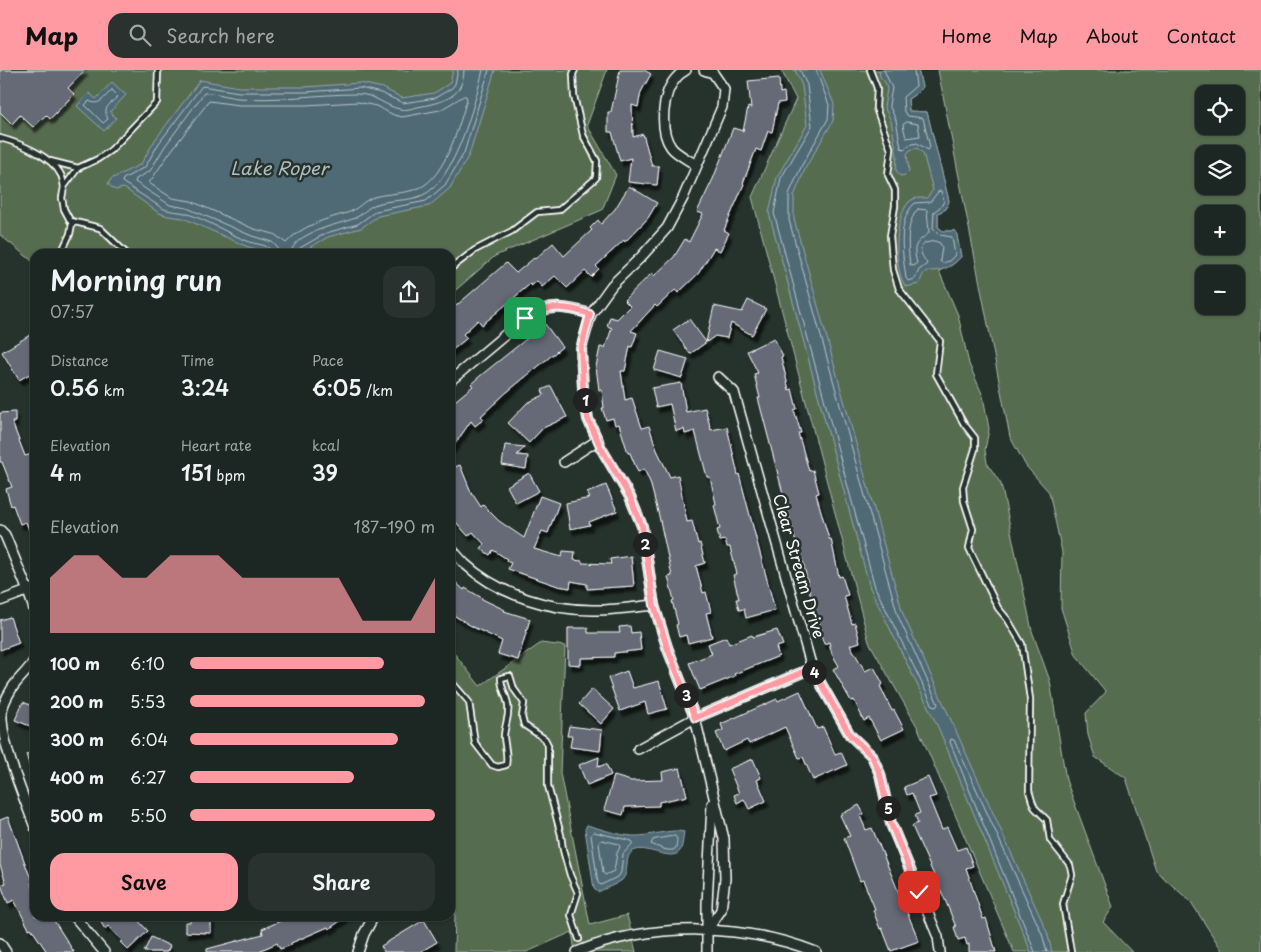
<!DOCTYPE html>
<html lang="en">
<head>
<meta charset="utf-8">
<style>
	body { margin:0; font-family:"Playpen Sans",sans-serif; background:#29322f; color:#f1f3f6; height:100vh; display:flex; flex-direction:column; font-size:19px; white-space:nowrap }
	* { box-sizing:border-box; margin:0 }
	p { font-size:16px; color:#a0a5a5 }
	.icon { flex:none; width:28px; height:28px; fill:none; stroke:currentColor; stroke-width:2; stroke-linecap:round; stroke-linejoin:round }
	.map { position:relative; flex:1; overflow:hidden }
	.side { position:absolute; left:30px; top:179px; width:425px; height:672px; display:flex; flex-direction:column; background:#1c2622; border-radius:15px; box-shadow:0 1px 4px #0004,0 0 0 1px #3a4340 }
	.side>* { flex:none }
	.fabs { position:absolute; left:1195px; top:15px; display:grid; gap:10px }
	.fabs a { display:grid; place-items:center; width:50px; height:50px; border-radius:10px; background:#1c2622; box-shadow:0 1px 4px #0004,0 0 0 1px #3a4340; font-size:25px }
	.pin { position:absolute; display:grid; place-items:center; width:42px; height:42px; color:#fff; margin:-21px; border-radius:10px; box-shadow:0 2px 8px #0006 }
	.km { position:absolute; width:25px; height:25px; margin:-12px; border-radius:50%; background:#222; color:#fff; font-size:14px; line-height:25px; text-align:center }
	.round { display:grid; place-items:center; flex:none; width:52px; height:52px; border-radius:15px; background:#29322f }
	.head { display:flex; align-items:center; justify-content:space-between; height:85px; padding:0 20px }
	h1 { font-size:28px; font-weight:600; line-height:38px }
	.stats { display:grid; grid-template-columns:repeat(3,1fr); gap:8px; height:85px; padding:5px 20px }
	.stats div { display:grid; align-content:center }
	.stats b { font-size:21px; font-weight:600 }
	.stats small { font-size:14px; font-weight:400 }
	.stats p { font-size:14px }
	.chart { height:140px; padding:10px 20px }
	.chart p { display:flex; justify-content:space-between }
	.chart svg { width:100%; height:90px; margin-top:5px; fill:#ff9aa2; opacity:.7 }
	.action { display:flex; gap:10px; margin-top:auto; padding:10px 20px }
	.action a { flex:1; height:58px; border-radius:15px; background:#ff9aa2; color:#111; font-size:20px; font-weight:600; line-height:58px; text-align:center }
	.action a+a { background:#29322f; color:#f1f3f6 }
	ul { padding:0 20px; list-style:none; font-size:16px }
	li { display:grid; grid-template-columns:80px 60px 1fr; align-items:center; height:38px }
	li i { height:12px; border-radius:6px; background:#ff9aa2 }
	header { display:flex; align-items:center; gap:30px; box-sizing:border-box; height:70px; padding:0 25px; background:#ff9aa2; color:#111 }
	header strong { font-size:24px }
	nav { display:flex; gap:28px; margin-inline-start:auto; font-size:18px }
	.search { width:350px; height:45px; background:#29322f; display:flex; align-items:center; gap:12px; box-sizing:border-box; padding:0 18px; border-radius:15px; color:#a0a5a5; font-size:19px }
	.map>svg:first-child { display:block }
	.green { fill:#576c50; stroke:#abb6a8; fill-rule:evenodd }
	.water { fill:#506b75; stroke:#96a6ac }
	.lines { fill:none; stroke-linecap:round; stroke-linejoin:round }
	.shore { stroke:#b9c4c8; stroke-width:1 }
	.building { fill:#666976; stroke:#fff; filter:url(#shadow) }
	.lane-casing { stroke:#fff; stroke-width:8 }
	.street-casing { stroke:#fff; stroke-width:12 }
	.lane { stroke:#26332d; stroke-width:4.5 }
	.street { stroke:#26332d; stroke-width:9 }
	.route-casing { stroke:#fff; stroke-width:10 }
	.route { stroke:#ff9aa2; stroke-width:6 }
	.labels { text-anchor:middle; stroke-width:5; stroke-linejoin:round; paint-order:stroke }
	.street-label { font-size:16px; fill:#fff; stroke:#26332d }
	.water-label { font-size:18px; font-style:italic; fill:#b0bcc1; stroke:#26332d }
</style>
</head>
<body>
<header>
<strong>Map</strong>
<div class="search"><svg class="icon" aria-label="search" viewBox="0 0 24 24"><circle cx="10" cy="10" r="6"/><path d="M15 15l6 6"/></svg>Search here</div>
<nav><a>Home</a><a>Map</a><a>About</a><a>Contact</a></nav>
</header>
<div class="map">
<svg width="1261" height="882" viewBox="0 0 1261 882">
	<defs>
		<filter id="shadow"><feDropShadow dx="3" dy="5.5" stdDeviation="1" flood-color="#0009"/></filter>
	</defs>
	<rect width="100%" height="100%" fill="#26332d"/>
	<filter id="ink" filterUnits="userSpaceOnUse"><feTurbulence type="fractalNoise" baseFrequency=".02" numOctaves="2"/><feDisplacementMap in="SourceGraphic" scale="10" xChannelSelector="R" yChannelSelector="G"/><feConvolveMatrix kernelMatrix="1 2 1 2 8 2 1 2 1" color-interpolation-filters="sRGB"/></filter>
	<g filter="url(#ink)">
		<g class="green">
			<path d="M0 0H607L587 55 616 105 602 140 495 186 450 225V184H35V195L31 190 0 165Z"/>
			<path d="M781 0H918L922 17 917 23 908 29 909 41 927 42 949 131 946 139 938 143V157L943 161H956L961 187 952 195 939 201 958 245 969 294 983 326 989 359 985 380 987 393 1001 414 1032 561 1050 611 1066 710 1113 837 1103 852 1132 882H1014L918 658 869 572 752 127 796 29Z"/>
			<path d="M938 0H1261V882H1223L1191 832 1156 801 1126 708 1095 687 1088 665 1086 643 1106 622 1076 585 1061 538 1062 482 1049 422 1026 396 1010 367ZM1204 24H1236V56H1204ZM1204 84H1236V116H1204ZM1204 144H1236V176H1204ZM1204 204H1236V236H1204Z"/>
			<path d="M541 573 565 576 560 703 590 855 627 845 636 882H575L572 862 527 882H454L456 806 450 798V578L480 616Z"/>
		</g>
		<g class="water">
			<path d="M453 0H495L469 85 450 118 429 136 378 146 361 158 328 167 300 183 276 184 248 177 183 148 168 146 159 143 124 118 115 120 108 114 111 109 141 94 155 70 200 10 239 17H305L360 13 383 18 402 28 434 23 450 13Z"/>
			<path d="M795 0H820L834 34 833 51 806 97 794 126V149L903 544 1047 862 1052 882H1031L938 657 870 518 769 143 777 107 807 55 802 16Z"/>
			<path d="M879 0H918L922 17 917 23 908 29 909 41 927 42 949 131 946 139 938 143V157L943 161H956L961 187C955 193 949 198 940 200 925 203 926 196 919 214L906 217C893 200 894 147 909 132 914 127 921 128 927 128L933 120 923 83 917 78 910 80 907 84 909 102 906 105 900 106 896 100 897 86 891 51 884 37 887 19 885 12 880 7Z"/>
			<path d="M112 12 126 25 110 42 116 48 104 61 77 36 89 23 96 29Z"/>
			<path d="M587 755C601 759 618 765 633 766 648 767 672 758 684 762 683 767 683 776 680 781 672 792 648 776 636 780 622 784 631 801 622 810 616 815 605 818 598 822L594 819 585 759Z"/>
		</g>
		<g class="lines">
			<g class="shore">
				<path d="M800 0 807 15 812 56 781 108 774 143 875 517 933 636 936 637 938 634 898 546 789 150V124L802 95 828 49 829 35 816 0"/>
				<path d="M884 0 892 18 889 35 896 50 901 78 904 79 909 75 917 73 928 80 930 77 923 48 908 46 904 42 903 27 916 16 914 0"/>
				<path d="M112 20 118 26C110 35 102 37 108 49L103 53 85 35 89 31C100 37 104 27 112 20Z"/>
				<path d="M464 26H466L467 29C460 53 445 108 419 118 405 124 388 123 374 127 364 130 357 140 347 143 325 149 301 156 286 173L274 164 254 159 191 131 172 128 149 113 171 81 209 31 239 35H306L358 32 376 36 394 45 402 47 440 40Z"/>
				<path d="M907 52 918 54 920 66 906 68 903 55Z"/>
				<path d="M941 121 944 131 942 135 934 142 933 158 940 165 952 167 955 185 949 191 942 193 940 191 942 177 940 173 935 171 925 173C916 181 924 187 927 194L919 200 915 209 908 211 906 208C903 187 896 150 915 133L930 132 938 122Z"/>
				<path d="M918 139 927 140 929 163C916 173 912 175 917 193L913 196 910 195C908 177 905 153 918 139Z"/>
				<path d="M272 184C271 174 258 175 250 172 228 164 208 150 185 143 177 141 170 142 162 138L122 112 123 109 145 97 159 73 202 16 239 22H306L360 18 381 23 403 33 435 28 452 18 455 14 458 0"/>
				<path d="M278 184 277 177 272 172 252 166 187 138 170 135 135 112 136 109 150 101 165 76 204 23C215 22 227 27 238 28 278 31 317 24 357 24 375 24 386 37 400 39 407 41 415 37 423 36 445 31 463 27 464 0"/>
				<path d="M291 184C292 162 339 155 355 148 362 145 367 138 374 135 389 129 408 132 423 125 455 111 475 32 483 0"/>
				<path d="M298 184 300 178 326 163 358 154 376 141 426 131 445 115 464 83 489 0"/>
				<path d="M594 762 632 771 633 773 623 784 621 802 619 806 601 815 598 813 591 765Z"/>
				<path d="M675 766 677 769C677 769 676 777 676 778 671 784 656 776 651 774L653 770Z"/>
				<path d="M602 770 619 774 620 777 617 783 614 801 605 805 603 803 599 773Z"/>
				<path d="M1035 882 950 672 951 669 954 670 1042 864 1047 882"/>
			</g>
		</g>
		<g class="building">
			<path d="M0 0H85L68 18 74 24 50 49 46 45 33 57 20 45 12 54 0 42Z"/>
			<path d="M620 0H644L651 4 641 22 638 37 632 35 633 67 643 64 652 96H659L657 115 628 112 631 88 620 91 612 62H608V42H611Z"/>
			<path d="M779 8 780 23 784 22 785 32 778 33 772 62 768 61 761 81 756 79 743 113 744 114 724 160 729 163 720 181 714 178 698 204 678 223 675 220 657 237 655 235 631 261 637 263 632 277 630 276 625 301H621L625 330 632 328 642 358 649 356 657 380 670 407 678 405 687 452 692 451 698 474 700 473 705 493 696 496 703 523 706 522 711 542 706 543 712 567 688 573 686 565 679 567 676 555 678 554 672 531 674 530 668 507 672 506 659 446 650 412 644 399 638 402 630 383H628L619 354 615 355 613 348 606 350 602 338H604L602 320H599L596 297 600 277 605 278 612 258 607 256 610 247 617 249 630 236 624 230 652 203 654 206 674 187 685 169 689 172 703 144 697 142 713 109 733 58 743 61 748 37 751 38 748 11Z"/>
			<path d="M629 116 657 133 648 148 625 172 624 170 596 196 599 199 591 207 585 201 567 218 555 206 542 217 537 211 531 216 530 214 482 255 478 250 463 264 467 268 450 282V241L506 193 516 203 534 188 535 189 553 173 564 186 592 160 590 158 598 150 601 154 615 139Z"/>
			<path d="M748 230 766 239 752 265 731 253 727 268 715 266 690 284 673 260 689 249 706 272 714 236 742 242Z"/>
			<path d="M545 254 562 277 507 322 481 346 484 349 475 356 471 351 450 381V335L473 316 471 314 480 306Z"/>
			<path d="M30 265 35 273V301L19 310 2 282Z"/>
			<path d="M774 268 783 286 781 287 789 320 792 319 797 339 794 340 801 363H798L809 401 813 400 819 423 816 424 829 469H831L839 507 842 506 848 525 844 526 852 554 855 553 860 572 850 575 865 601 874 597 883 614 880 616 892 641 894 640 904 659 881 670 869 648 864 651 854 630 851 631 833 599 839 596 832 584 829 572 824 574 820 562H822L810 523 802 487 800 488 797 477 758 328H760L754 304 758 303 747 281Z"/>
			<path d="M660 281 688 289 682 308 654 300Z"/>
			<path d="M681 313 686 342 705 338 711 360 727 357 738 405 739 404 775 540 746 548 744 539 739 540 736 529H739L733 505 737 504 730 477H727L725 470 720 471 717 460 720 459 714 435 716 434 710 407H707L695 361 685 364 684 359 676 361 670 334 656 337 652 318Z"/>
			<path d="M551 316 567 347 543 358 529 373 508 353 527 333 544 325 542 320Z"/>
			<path d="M15 342V352H12L25 386 32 384 35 393 34 473 26 452 20 454 13 435 11 436 6 419 12 417 2 392H0V343Z"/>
			<path d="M505 375 525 377 517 385 528 386 526 399 502 395Z"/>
			<path d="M460 395 471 422 481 437 483 435 499 451 524 468 540 426 559 433 548 463 542 461 534 479 562 487 563 481 575 482 574 490 582 491V493L611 494 610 489 631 486 634 516 587 519V514L571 511 570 518 558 516 508 499 511 493 506 491 507 489 493 480 490 485 481 479 484 474 473 462 468 466 450 445V399Z"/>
			<path d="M529 403 539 421 516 433 507 416Z"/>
			<path d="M606 415 617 441 589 452 590 455 570 459 566 433 590 428 587 423Z"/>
			<path d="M450 507 464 520 465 518 482 528V529L505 540 504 541 530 549 518 590 498 584 502 571 473 557 450 543Z"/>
			<path d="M10 547 19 573 0 580V550Z"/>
			<path d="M630 556 631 563 639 562 641 580 614 583V587L581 588V595L568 594V558H588V563H620L619 557Z"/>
			<path d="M777 560 783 575 776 577 779 586 734 604 735 606 700 620 689 593 712 584 708 574 726 567 729 574 752 565 753 567Z"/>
			<path d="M627 601 633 618 659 611 667 639 648 644 645 632 620 641 608 608Z"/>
			<path d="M592 619 614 639 601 654 579 634Z"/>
			<path d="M800 621 817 659 823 657 835 684 841 682 847 695 813 710 803 687 799 688 785 657 749 674 747 670 724 681 716 663 723 660 721 654 777 629 778 631Z"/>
			<path d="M23 632 35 637V658L15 650Z"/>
			<path d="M569 656 602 660 600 681 570 677 572 666H567Z"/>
			<path d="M35 682V708H33L26 684Z"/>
			<path d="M599 687 598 697 606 694 611 705 587 715 579 695Z"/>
			<path d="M753 689 761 708 757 710 766 731 749 739 744 729 737 733 734 725 739 723 729 699Z"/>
			<path d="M680 698 687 726 659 732V736L625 737 623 745 604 740 614 706 631 711 663 710 662 702Z"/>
			<path d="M928 707 936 726 929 728 942 760 947 757 957 780 966 777 973 796 966 798 983 849 986 848 996 882H969V874L967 875 965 868 958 870 954 857H956L946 832 912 756 918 753 915 745 920 743 912 723 907 725 904 717Z"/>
			<path d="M859 735 864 744 860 746 866 760 872 758 919 871 891 881 882 858 880 859 873 840 875 839 863 810 860 811 844 768 850 766 840 745Z"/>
			<path d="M8 747 29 804 34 812 31 813 35 822V846H51L74 882H47L31 858 29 859 14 830 8 833 1 815 6 813 0 795V750Z"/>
			<path d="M97 846H134L148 861 128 880 120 872 122 871 108 856 105 859Z"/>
			<path d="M190 846H211V863L185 862V852H190Z"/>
			<path d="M292 846H347L329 859 328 857 291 873V875L280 879 277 873 261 880 262 882H207V879L263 864 262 859Z"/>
			<path d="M424 850 437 872 420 882H384L381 876Z"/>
			<path d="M151 867 170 876 167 882H144Z"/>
		</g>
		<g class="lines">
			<g class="lane-casing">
				<g id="lane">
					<path d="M870 0 877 18 876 38 891 80 888 105 895 120V136L890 166 893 200 899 219 940 271 936 304 964 354 975 368V379L963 417 964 431 973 459 969 478 998 538 1008 550 1022 574 1030 629 1029 721 1032 731 1035 738 1047 750 1050 770 1070 795 1072 805 1063 834 1071 882"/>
					<path d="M0 68C19 73 52 86 61 105 63 108 63 113 64 117"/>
					<path d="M50 91 78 98"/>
					<path d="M71 151 100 158 127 184"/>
					<path d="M66 184 64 177 70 164 72 154 64 139 62 128 64 117 78 98 98 89 111 80 157 32 158 0"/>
					<path d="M450 199 475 180 512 161 537 142 559 140 596 108 597 91 583 65 574 26 573 4 575 0"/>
					<path d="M450 610 469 632 475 673 492 695 498 697 506 695C508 685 505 678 504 667 504 656 510 647 508 635 507 626 501 619 501 608L510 606 514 619 524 633 522 647 524 655 545 669 548 675V716L561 765 563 780 570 805 578 823 571 845 579 869"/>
				</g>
			</g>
			<g class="street-casing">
				<g id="street">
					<path d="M686 0C683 2 679 4 677 7 662 22 659 60 671 77 676 84 689 90 696 95"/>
					<path d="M704 0 713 3 724 19 722 37 683 128 667 158 641 187 612 215 591 244 581 279 583 318 588 349 601 378 630 427 642 456 654 535 667 577 695 648 724 769 725 809 721 840 708 859"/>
					<path d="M718 307 734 322 812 598 850 665 872 686 880 704 891 754 938 867 940 882"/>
					<path d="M450 311 525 248C549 234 565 236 591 244"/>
					<path d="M564 392 598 370"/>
					<path d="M0 460 5 465 28 521 35 542"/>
					<path d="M450 477C455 483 460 489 465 494 499 525 552 541 597 540 616 540 635 537 654 535"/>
					<path d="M0 531 35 518"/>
					<path d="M35 589C28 602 17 609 11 620 8 625 3 635 2 641 0 672 24 728 35 757"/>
					<path d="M638 679 695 648 812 598"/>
					<path d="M74 846 104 882"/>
					<path d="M0 873 6 882"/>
					<path d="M358 882 364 864 374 846"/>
					<path d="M577 882C650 852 742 853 816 882"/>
					<path d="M707 882V834L712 734"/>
				</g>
			</g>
			<use href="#lane" class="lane"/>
			<use href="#street" class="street"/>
		</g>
	</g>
	<g class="lines" filter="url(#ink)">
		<g class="route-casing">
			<path id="route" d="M525 248C549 234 565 236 590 244L581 279 583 318 588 349 601 378 630 427 642 456 654 535 667 577 695 648 812 598 850 665 872 686 880 704 891 754 919 822"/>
		</g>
		<use href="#route" class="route"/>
	</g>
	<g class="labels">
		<g class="street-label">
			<text transform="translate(799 496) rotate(74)" y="6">Clear Stream Drive</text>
		</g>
		<g class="water-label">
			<text x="279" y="105">Lake Roper</text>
		</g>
	</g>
</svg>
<div class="fabs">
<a><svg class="icon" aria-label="locate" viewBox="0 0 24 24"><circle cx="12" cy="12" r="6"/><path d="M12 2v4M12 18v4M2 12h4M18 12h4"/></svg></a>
<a><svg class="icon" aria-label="layers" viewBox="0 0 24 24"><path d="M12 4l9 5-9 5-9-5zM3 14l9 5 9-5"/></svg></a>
<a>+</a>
<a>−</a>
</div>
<div class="pin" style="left:525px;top:248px;background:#1e9e55"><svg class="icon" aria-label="arrive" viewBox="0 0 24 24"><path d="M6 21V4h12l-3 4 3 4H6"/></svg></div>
<div class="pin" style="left:919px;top:822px;background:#d93025"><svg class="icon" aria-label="check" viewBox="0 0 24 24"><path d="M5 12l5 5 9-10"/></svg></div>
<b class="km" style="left:585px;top:330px">1</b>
<b class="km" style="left:645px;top:474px">2</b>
<b class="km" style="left:686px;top:625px">3</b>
<b class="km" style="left:814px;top:602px">4</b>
<b class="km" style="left:888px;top:738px">5</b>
<section class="side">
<div class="head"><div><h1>Morning run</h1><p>07:57</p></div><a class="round"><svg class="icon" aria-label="share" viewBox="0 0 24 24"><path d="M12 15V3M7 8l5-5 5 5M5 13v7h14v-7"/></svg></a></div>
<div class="stats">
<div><p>Distance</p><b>0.56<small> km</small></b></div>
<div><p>Time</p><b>3:24</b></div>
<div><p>Pace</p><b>6:05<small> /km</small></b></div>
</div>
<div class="stats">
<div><p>Elevation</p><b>4<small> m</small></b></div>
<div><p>Heart rate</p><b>151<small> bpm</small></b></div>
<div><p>kcal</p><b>39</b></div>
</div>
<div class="chart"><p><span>Elevation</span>187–190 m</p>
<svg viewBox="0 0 160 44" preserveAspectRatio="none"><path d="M0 44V17L10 6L20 6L30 17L40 17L50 6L60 6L70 6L80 17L90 17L100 17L110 17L120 17L130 38L140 38L150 38L160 17V44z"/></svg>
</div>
<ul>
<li><b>100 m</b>6:10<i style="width:79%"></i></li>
<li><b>200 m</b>5:53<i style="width:96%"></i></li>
<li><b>300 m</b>6:04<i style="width:85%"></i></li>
<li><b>400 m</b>6:27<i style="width:67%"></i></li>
<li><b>500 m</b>5:50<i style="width:100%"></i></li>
</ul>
<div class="action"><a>Save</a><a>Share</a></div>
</section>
</div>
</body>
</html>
